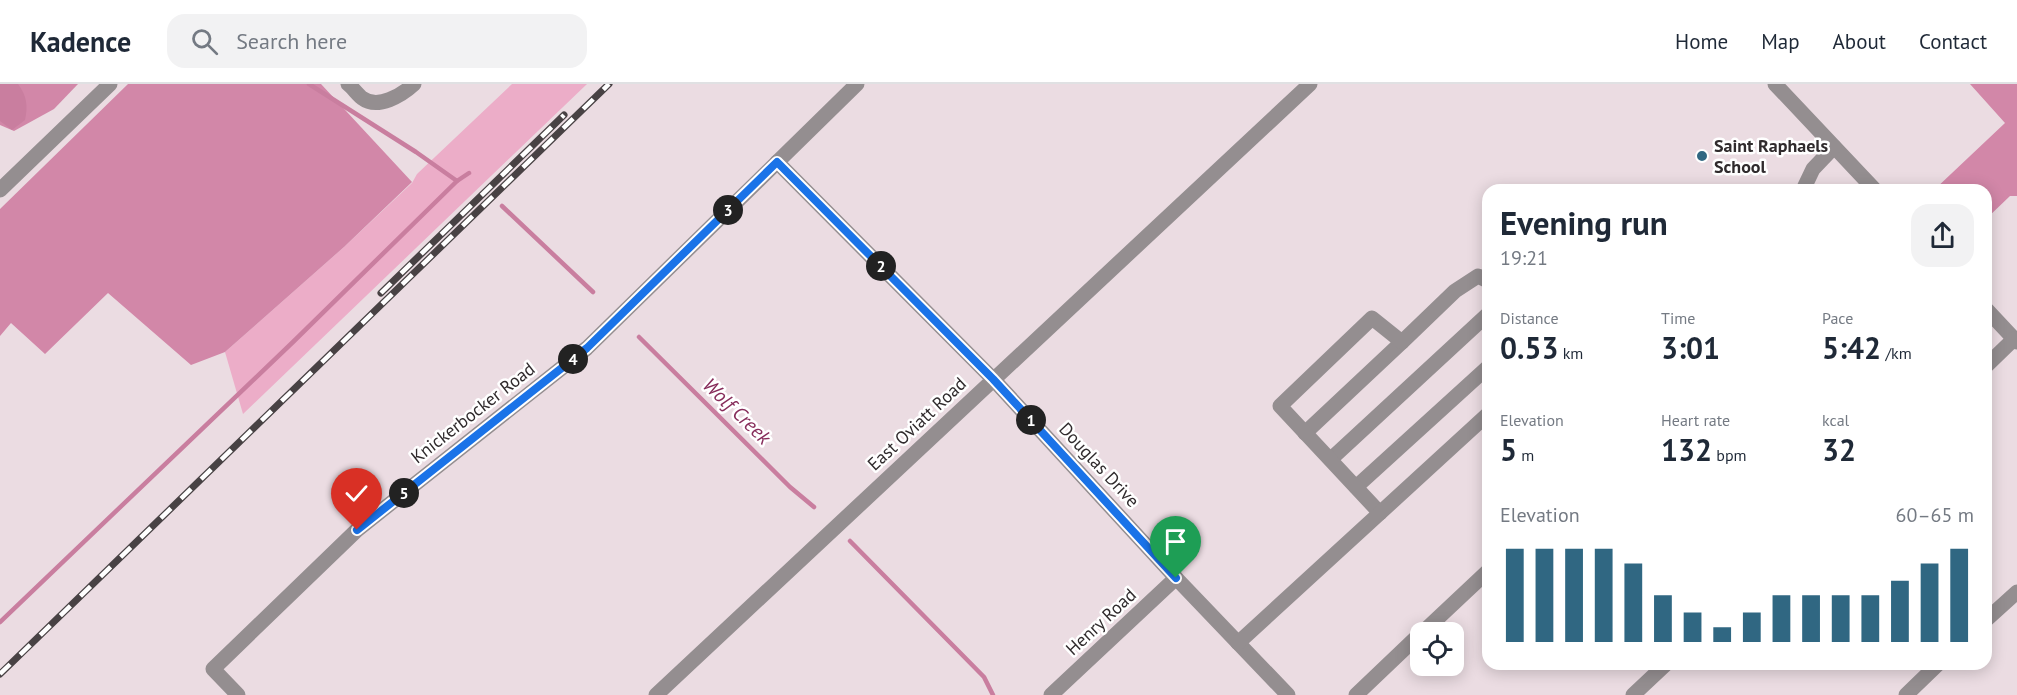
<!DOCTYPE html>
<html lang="en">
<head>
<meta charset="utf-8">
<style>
	body { margin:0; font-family:"PT Sans",sans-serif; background:#f2f2f3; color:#1f2937; height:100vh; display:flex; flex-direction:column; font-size:22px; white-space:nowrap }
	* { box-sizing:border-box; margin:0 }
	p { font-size:20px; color:#747a83 }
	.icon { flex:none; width:33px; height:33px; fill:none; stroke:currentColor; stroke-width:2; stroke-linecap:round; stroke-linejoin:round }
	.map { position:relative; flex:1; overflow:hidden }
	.sheet { position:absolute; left:1482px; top:100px; width:510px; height:486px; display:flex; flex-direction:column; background:#fff; border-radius:18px; box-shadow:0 3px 15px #0003 }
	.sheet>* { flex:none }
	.controls { position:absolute; left:1410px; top:538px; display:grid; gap:12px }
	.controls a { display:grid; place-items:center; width:54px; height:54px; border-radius:12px; background:#fff; box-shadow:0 3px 15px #0003; font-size:30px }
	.pin { position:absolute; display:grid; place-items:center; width:51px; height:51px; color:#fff; margin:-62px -26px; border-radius:50% 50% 50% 0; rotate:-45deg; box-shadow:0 0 6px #0007 }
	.pin .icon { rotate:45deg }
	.km { position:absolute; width:30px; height:30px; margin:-15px; border-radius:50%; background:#222; color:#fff; font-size:16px; line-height:30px; text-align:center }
	.round { display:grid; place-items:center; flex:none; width:63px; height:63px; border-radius:18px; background:#f2f2f3 }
	.summary { display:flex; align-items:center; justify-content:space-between; height:102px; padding:0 18px }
	h1 { font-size:33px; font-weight:700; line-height:45px }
	.figures { display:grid; grid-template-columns:repeat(3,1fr); gap:9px; height:102px; padding:6px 18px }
	.figures div { display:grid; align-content:center }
	.figures b { font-size:30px; font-weight:700 }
	.figures small { font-size:16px; font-weight:400 }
	.figures p { font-size:16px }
	.chart { height:168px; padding:12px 18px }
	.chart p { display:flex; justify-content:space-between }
	.chart svg { width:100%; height:108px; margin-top:6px; stroke:#306782; stroke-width:6 }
	header { display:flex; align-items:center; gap:36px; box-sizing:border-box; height:84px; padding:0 30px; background:#fff; border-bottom:2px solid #e0e1e3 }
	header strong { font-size:28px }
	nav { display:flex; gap:33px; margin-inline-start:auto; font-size:21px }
	.search { width:420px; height:54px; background:#f2f2f3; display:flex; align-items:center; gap:15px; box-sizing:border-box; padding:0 21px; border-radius:18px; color:#747a83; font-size:22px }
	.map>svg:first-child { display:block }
	.green { fill:#ecadc8 }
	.forest { fill:#d287a8 }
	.water { fill:#c97e9f }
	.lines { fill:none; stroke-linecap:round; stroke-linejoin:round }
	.stream { stroke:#c97e9f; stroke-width:4.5 }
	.minor { stroke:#948e90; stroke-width:15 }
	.rail-casing { stroke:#484244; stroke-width:7 }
	.rail { stroke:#fff; stroke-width:4.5; stroke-dasharray:14; stroke-linecap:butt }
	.route-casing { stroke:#fff; stroke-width:12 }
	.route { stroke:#1a73e8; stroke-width:8 }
	.poi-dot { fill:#306782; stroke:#fff; stroke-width:2 }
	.labels { text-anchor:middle; stroke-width:5; stroke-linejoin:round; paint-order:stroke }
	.poi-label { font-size:18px; font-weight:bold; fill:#302b2d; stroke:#fff; text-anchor:start }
	.street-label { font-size:18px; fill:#302b2d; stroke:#fff }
	.water-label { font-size:20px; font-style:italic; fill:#872d5b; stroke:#fff }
</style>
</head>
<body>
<header>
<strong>Kadence</strong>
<div class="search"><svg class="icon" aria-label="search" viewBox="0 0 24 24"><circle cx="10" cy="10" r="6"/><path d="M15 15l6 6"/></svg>Search here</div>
<nav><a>Home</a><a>Map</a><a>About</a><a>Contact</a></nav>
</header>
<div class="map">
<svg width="2017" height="611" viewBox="0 0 2017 611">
	<rect width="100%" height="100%" fill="#ebdce2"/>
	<path class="green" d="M512 0H587L243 330 225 268 344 163 412 99 417 90Z"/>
	<g class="forest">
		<path d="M0 0H78L54 25 14 47 0 41Z"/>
		<path d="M128 0H321L412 98 344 163 225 268 191 281 108 209 45 270 11 239 0 252V125Z"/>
		<path d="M1970 0H2017V112H2010L1986 135V106H1934L2005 39Z"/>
	</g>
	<path class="water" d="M0 0H18C27 12 28 22 25 36L12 46 0 37Z"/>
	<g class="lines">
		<g class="stream">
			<path d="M309 0 416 68 457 97 469 89"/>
			<path d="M502 122 593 208"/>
			<path d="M639 253 790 403 814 423"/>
			<path d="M850 457 984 593 993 611"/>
			<path d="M0 538 293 258 457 97"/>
		</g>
		<g class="minor">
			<path d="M348 0C353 4 357 10 362 14 378 26 402 11 414 0"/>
			<path d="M1775 0 1875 106"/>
			<path d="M777 78 993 295 1176 494 1288 611"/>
			<path d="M0 106 110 0"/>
			<path d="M1803 106 1813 85 1834 63"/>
			<path d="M1986 225 2017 258"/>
			<path d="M1986 282 2014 255"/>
			<path d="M1305 349 1402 258"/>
			<path d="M1331 375 1488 230"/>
			<path d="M1356 403 1488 283"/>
			<path d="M1380 429 1280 322 1372 234 1402 258 1455 207 1478 192 1488 197"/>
			<path d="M1986 536 2017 508"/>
			<path d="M1422 549 1488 487"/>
			<path d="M1238 559 1488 330"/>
			<path d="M238 611 213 585 357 446 587 264 857 0"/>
			<path d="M656 611 1310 0"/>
			<path d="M1051 611 1176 494"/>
			<path d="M1356 611 1420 550"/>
			<path d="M1633 611 1666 580"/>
			<path d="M1906 611 1938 580"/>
		</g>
		<g class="rail-casing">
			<g id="rail">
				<path d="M381 209 564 31"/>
				<path d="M0 590 609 0"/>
			</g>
		</g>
		<use href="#rail" class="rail"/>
	</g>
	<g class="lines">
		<g class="route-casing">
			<path id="route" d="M357 446 587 264 777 78 993 295 1176 494"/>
		</g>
		<use href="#route" class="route"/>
	</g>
	<circle class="poi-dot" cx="1702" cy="72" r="6"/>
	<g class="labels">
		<g class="poi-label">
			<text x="1714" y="68">Saint Raphaels<tspan x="1714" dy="21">School</tspan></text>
		</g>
		<g class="street-label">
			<text transform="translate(473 329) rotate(-38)" y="6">Knickerbocker Road</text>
			<text transform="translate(917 340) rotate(-43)" y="6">East Oviatt Road</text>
			<text transform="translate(1099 381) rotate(47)" y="6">Douglas Drive</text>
			<text transform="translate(1101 538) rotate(-43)" y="6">Henry Road</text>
		</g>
		<g class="water-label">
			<text transform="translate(737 327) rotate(44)" y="7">Wolf Creek</text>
		</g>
	</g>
</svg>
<div class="controls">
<a><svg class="icon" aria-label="locate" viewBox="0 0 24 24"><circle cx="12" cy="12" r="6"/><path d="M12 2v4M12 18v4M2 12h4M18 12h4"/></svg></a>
</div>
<div class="pin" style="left:1176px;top:494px;background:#1e9e55"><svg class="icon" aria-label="arrive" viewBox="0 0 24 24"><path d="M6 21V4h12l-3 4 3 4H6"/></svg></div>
<div class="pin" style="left:357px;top:446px;background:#d93025"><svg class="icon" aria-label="check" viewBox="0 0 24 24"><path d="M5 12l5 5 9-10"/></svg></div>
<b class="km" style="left:1031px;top:336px">1</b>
<b class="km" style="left:881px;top:182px">2</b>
<b class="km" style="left:728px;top:126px">3</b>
<b class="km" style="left:573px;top:275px">4</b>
<b class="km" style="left:404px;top:409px">5</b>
<section class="sheet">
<div class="summary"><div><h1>Evening run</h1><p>19:21</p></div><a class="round"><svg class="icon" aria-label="share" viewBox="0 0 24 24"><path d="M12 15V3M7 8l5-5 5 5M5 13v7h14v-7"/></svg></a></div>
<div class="figures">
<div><p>Distance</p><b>0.53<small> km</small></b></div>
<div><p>Time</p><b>3:01</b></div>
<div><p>Pace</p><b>5:42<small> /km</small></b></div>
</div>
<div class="figures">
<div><p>Elevation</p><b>5<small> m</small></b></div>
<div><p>Heart rate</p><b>132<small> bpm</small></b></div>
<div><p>kcal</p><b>32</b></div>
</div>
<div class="chart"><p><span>Elevation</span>60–65 m</p>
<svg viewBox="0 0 160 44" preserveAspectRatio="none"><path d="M5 44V6M15 44V6M25 44V6M35 44V6M45 44V12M55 44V25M65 44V32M75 44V38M85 44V32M95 44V25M105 44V25M115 44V25M125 44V25M135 44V19M145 44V12M155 44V6"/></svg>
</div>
</section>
</div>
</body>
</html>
